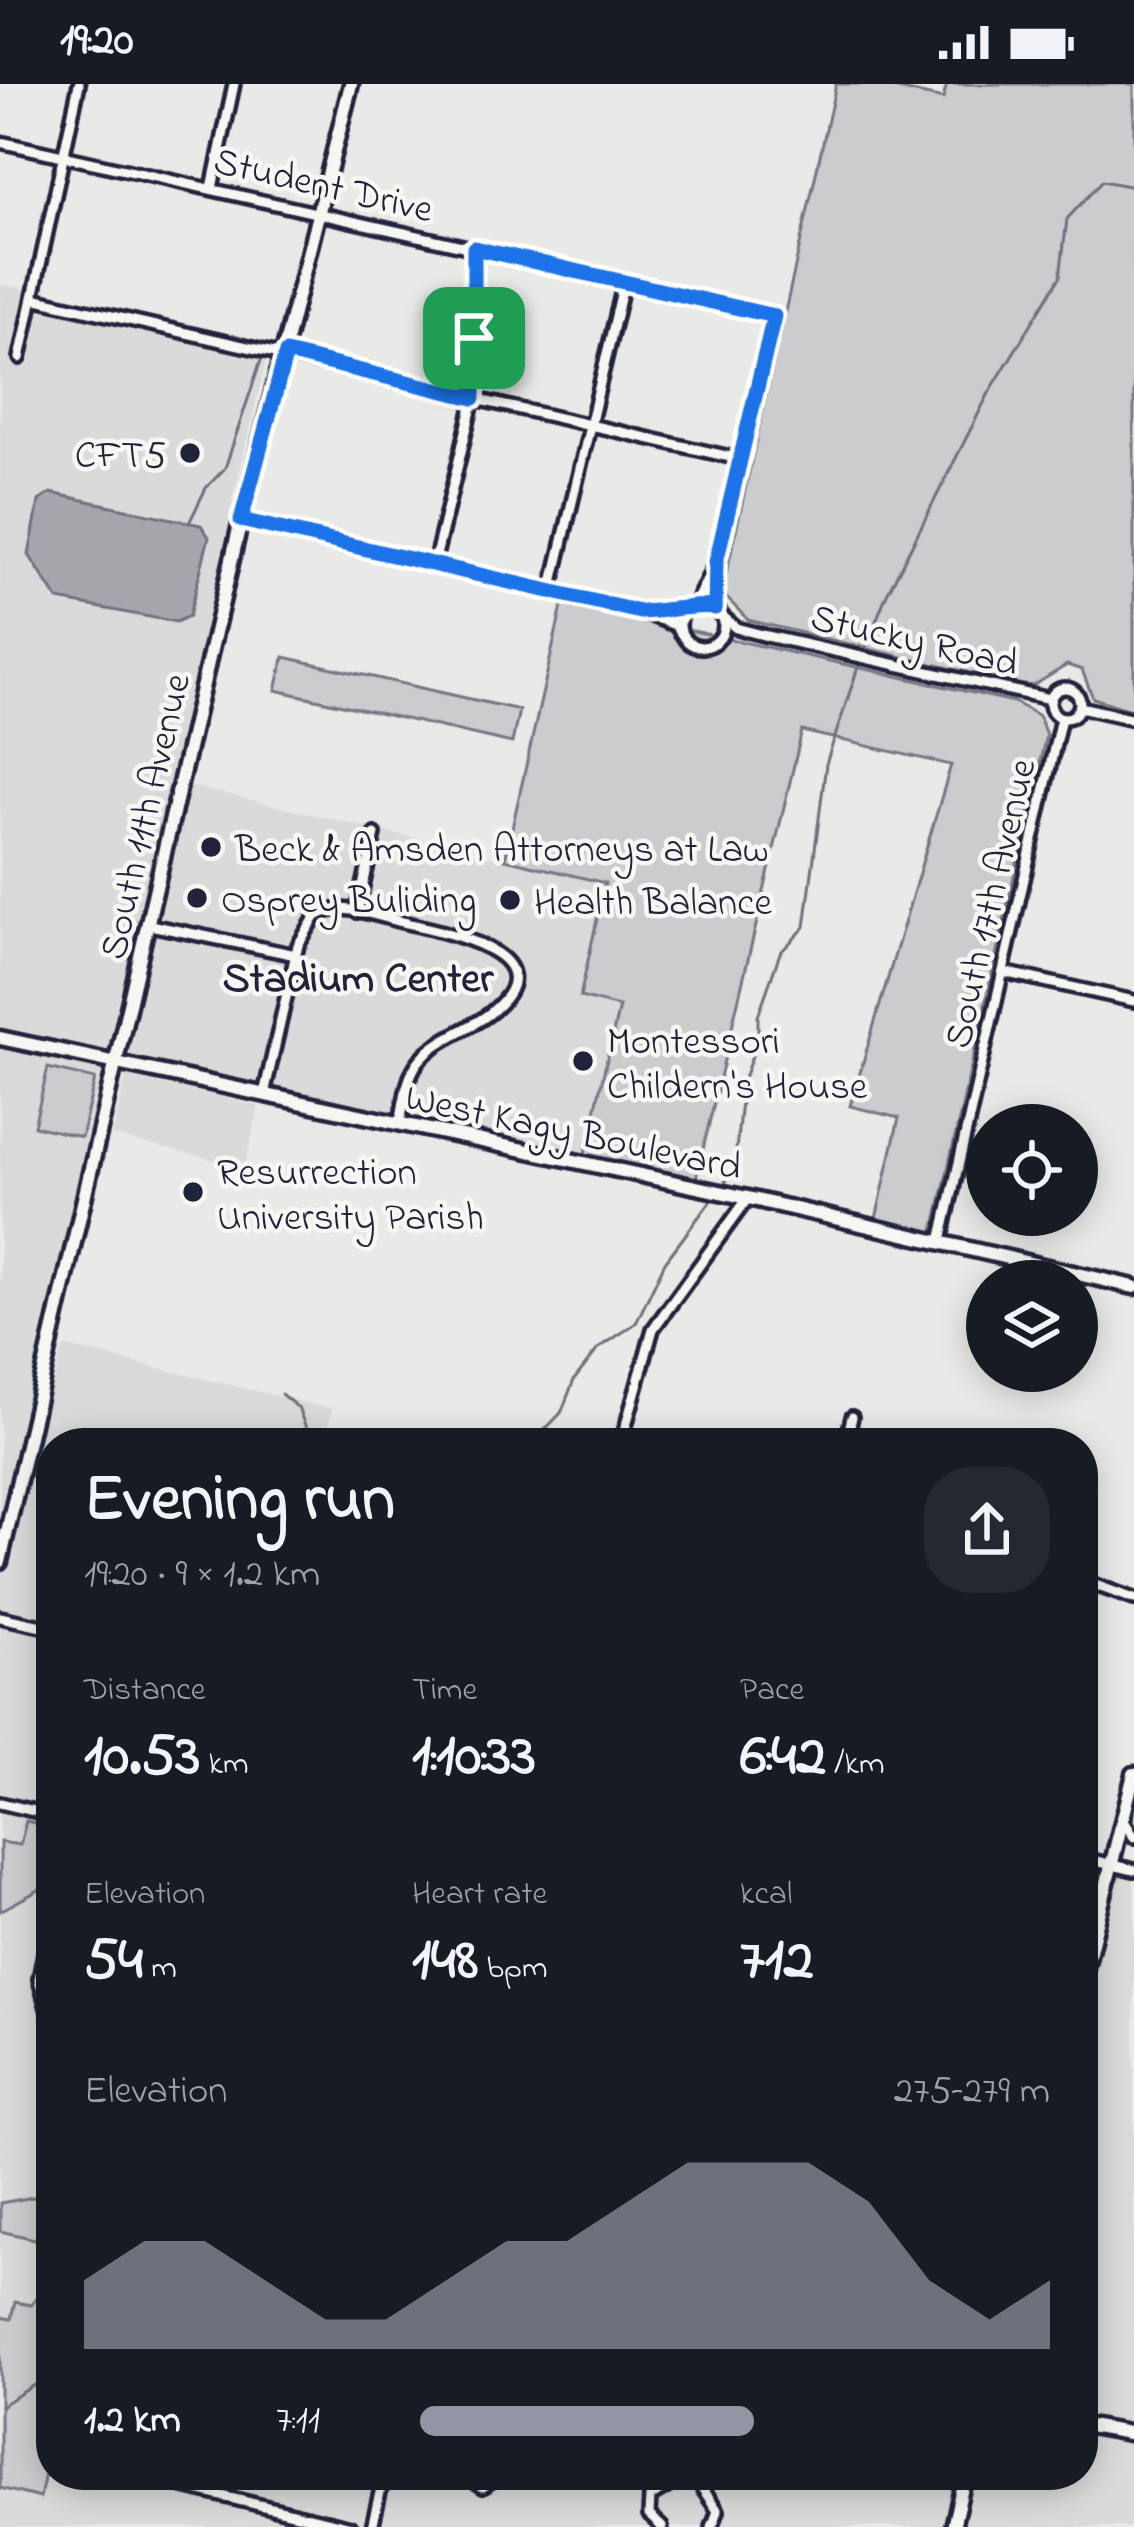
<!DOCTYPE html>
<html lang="en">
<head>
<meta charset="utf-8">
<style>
	body { margin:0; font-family:"Indie Flower",sans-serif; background:#242831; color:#f1f3f6; height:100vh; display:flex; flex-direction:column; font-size:45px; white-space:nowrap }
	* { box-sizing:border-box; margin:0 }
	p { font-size:39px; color:#9ea1a6 }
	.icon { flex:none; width:66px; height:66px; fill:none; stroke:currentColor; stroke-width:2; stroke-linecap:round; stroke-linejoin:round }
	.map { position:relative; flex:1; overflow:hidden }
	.drawer { position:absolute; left:36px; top:1344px; width:1062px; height:1062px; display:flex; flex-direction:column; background:#171b24; border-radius:48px; box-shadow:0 6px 30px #0003 }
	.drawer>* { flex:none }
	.fabs { position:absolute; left:966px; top:1020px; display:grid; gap:24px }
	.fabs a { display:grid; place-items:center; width:132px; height:132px; border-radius:50%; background:#171b24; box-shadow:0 6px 30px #0003; font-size:60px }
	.pin { position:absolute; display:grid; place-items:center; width:102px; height:102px; color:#fff; margin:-51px; border-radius:24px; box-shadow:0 6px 18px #0006 }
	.round { display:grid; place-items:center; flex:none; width:126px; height:126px; border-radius:48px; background:#242831 }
	.headline { display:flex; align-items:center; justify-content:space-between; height:204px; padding:0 48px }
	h1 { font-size:66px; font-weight:700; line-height:90px }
	.figures { display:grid; grid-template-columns:repeat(3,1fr); gap:18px; height:204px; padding:12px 48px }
	.figures div { display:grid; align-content:center }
	.figures b { font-size:60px; font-weight:700 }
	.figures small { font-size:33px; font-weight:400 }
	.figures p { font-size:33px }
	.chart { height:336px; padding:24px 48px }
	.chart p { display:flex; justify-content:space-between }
	.chart svg { width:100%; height:216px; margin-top:12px; fill:#9495a2; opacity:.7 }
	ul { padding:0 48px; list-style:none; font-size:39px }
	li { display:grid; grid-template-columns:192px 144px 1fr; align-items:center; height:90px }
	li i { height:30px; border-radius:15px; background:#9495a2 }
	.status { display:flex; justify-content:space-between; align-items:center; height:84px; padding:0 60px; background:#171b24; direction:ltr }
	.status svg { height:33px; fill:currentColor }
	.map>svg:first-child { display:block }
	.built { fill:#dadada }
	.green { fill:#ccccce; stroke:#777784; stroke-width:3 }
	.water { fill:#a5a5ac; stroke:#71717f; stroke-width:3 }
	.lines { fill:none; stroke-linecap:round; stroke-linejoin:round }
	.stream { stroke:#71717f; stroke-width:3 }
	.street-casing { stroke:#22223b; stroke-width:18 }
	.secondary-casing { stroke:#22223b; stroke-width:21 }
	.street { stroke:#f6f6f2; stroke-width:9 }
	.secondary { stroke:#f6f6f2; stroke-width:12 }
	.route-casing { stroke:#fff; stroke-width:24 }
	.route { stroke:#1a73e8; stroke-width:15 }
	.poi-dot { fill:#22223b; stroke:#f6f6f2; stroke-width:4.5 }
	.labels { text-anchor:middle; stroke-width:9; stroke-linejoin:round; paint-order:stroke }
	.street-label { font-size:39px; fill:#22223b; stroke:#f6f6f2 }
	.poi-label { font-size:39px; fill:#22223b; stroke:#f6f6f2; text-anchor:start }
	.neighbourhood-label { font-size:42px; font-weight:bold; fill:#22223b; stroke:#f6f6f2 }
</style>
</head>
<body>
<div class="status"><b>19:20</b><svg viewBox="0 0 49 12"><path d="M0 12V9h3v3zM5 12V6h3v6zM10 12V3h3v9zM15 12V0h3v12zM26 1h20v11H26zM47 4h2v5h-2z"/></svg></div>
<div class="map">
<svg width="1134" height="2443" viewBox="0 0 1134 2443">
	<rect width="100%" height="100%" fill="#e9e9e7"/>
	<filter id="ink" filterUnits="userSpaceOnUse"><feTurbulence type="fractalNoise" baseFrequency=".00833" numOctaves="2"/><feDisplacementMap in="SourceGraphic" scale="24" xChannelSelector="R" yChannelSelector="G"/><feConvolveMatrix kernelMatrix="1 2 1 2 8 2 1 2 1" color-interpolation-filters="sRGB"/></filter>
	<g filter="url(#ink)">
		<g class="built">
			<path d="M0 200 270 260 228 435 241 436 0 1475Z"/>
			<path d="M187 701 605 799 580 912 619 922 584 1074 126 971Z"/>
			<path d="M126 992 259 1022 245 1083 112 1052Z"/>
			<path d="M64 1262 332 1325 324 1359H51V2391H1083V1775L1134 1786V2443H0V1485Z"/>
		</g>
		<g class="green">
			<path d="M836 0H876L943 15 947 0H1134V627L1093 614 1082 586 1067 581 1033 602 1016 600 748 536 722 509Z"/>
			<path d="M563 518 1014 618 1039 632 1046 651 933 1151 875 1139 899 1034 850 1022 951 681 802 647 695 1099 584 1074 619 923 580 913 605 799 505 775Z"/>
			<path d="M284 573 519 626 512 659 276 606Z"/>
			<path d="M48 984 95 995 81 1053 34 1042Z"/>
			<path d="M26 1737 51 1743 48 1801 0 1827V1758L20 1761Z"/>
			<path d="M39 2112 50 2114 39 2156 0 2147V2119Z"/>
			<path d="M51 2196V2315L38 2376 47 2379 40 2414 0 2404V2233L11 2235 15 2218 31 2221Z"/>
		</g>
		<path class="water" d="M51 409 201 441 209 453 189 532 176 538 58 516 29 471 39 417Z"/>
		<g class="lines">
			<g class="stream">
				<path d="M189 439 206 404 225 384 261 276"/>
				<path d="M865 565 886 512 989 309 1060 193 1067 135 1102 97 1134 103"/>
				<path d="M723 1101 734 1086 743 997 758 955V932L780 869 805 843 826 680 859 580"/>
				<path d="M281 1310 298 1324 312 1359"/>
				<path d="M532 1359 561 1329 574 1296 598 1265 636 1239 665 1178 712 1115"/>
				<path d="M0 2322 43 2296 51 2245"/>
			</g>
			<g class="street-casing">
				<g id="street">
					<path d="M0 58 774 232 716 478 694 521"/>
					<path d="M212 104 234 0"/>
					<path d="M33 214 739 375"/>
					<path d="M20 274 79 0"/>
					<path d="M241 436 641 528 675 541 683 552"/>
					<path d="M434 480 474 314V164"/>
					<path d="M551 507 624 198"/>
					<circle cx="702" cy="541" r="22"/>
					<path d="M715 524 716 478"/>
					<path d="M652 528 688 525"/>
					<path d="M720 530 736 544 767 552 1050 615"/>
					<circle cx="1065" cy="619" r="15"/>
					<path d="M1080 623 1134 635"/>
					<path d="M357 828 375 750"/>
					<path d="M150 841 296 871"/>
					<path d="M1003 888 1134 917"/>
					<path d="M264 1010 298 861 316 832C343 816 378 833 407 839 443 848 565 870 489 930 467 947 436 955 419 977 406 993 404 1020 400 1039"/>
					<path d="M941 1157 1061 634"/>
					<path d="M621 1359 653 1245 748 1114"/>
					<path d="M846 1359 852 1333"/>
					<path d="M1084 1497 1134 1515"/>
					<path d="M0 1533 51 1544"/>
					<path d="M0 1719 51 1731"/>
					<path d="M1123 1735 1134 1753"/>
					<path d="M1083 1774 1134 1786"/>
					<path d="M1083 1805 1099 1826"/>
					<path d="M51 1834 39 1895 51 1938"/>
					<path d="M178 2391 176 2401 351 2443"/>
					<path d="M466 2391 483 2403 500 2391"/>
					<path d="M693 2391 718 2427 712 2443"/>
					<path d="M372 2443 384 2391"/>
					<path d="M662 2443 649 2431 650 2413 687 2391"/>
				</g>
			</g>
			<g class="secondary-casing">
				<g id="secondary">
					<path d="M0 954 748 1114 1134 1203"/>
					<path d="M0 1478 241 436 351 0"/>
					<path d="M1083 1895 1134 1690"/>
					<path d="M1083 2341 1134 2350"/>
					<path d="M953 2443 965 2391"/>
				</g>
			</g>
			<use href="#street" class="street"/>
			<use href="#secondary" class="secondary"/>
		</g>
	</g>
	<g class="lines" filter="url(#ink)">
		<g class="route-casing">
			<path id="route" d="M474 164 774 232 716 478 715 524C703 519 661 528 640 528L241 436 286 269 474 314Z"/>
		</g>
		<use href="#route" class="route"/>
	</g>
	<g class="poi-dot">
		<circle cx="190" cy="369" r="12"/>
		<circle cx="211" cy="763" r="12"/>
		<circle cx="197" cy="814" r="12"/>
		<circle cx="510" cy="816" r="12"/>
		<circle cx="583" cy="977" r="12"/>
		<circle cx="193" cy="1108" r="12"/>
	</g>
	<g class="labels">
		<g class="street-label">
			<text transform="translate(324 99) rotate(13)" y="14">Student Drive</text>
			<text transform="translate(915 554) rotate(13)" y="14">Stucky Road</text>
			<text transform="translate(143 732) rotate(-77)" y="14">South 11th Avenue</text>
			<text transform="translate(988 819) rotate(-77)" y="14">South 17th Avenue</text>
			<text transform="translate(574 1046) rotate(12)" y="14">West Kagy Boulevard</text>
		</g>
		<g class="poi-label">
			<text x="166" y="383" text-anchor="end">CFT5</text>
			<text x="235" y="777">Beck &amp; Amsden Attorneys at Law</text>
			<text x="221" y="828">Osprey Buliding</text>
			<text x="534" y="830">Health Balance</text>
			<text x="607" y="969">Montessori<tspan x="607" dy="45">Childern's House</tspan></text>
			<text x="217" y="1100">Resurrection<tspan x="217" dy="45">University Parish</tspan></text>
		</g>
		<g class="neighbourhood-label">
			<text x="358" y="907">Stadium Center</text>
		</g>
	</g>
</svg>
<div class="fabs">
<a><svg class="icon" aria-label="locate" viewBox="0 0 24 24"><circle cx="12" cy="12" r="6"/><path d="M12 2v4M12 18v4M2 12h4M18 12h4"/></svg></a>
<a><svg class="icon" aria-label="layers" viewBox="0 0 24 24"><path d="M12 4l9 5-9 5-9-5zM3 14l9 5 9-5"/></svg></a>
</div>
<div class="pin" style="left:474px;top:254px;background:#1e9e55"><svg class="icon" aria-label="arrive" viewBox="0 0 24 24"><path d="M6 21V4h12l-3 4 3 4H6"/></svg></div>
<section class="drawer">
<div class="headline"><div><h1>Evening run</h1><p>19:20 · 9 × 1.2 km</p></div><a class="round"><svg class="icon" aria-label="share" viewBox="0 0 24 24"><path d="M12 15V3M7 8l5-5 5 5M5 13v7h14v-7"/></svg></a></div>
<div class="figures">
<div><p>Distance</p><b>10.53<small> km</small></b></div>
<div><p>Time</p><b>1:10:33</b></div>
<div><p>Pace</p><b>6:42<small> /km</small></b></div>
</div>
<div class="figures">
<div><p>Elevation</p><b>54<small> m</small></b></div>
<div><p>Heart rate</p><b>148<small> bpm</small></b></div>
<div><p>kcal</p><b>712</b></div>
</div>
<div class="chart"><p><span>Elevation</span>275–279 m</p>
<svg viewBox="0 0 160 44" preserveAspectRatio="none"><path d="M0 44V30L10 22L20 22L30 30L40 38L50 38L60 30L70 22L80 22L90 14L100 6L110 6L120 6L130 14L140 30L150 38L160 30V44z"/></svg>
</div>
<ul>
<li><b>1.2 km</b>7:11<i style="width:53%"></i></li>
</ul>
</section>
</div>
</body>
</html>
